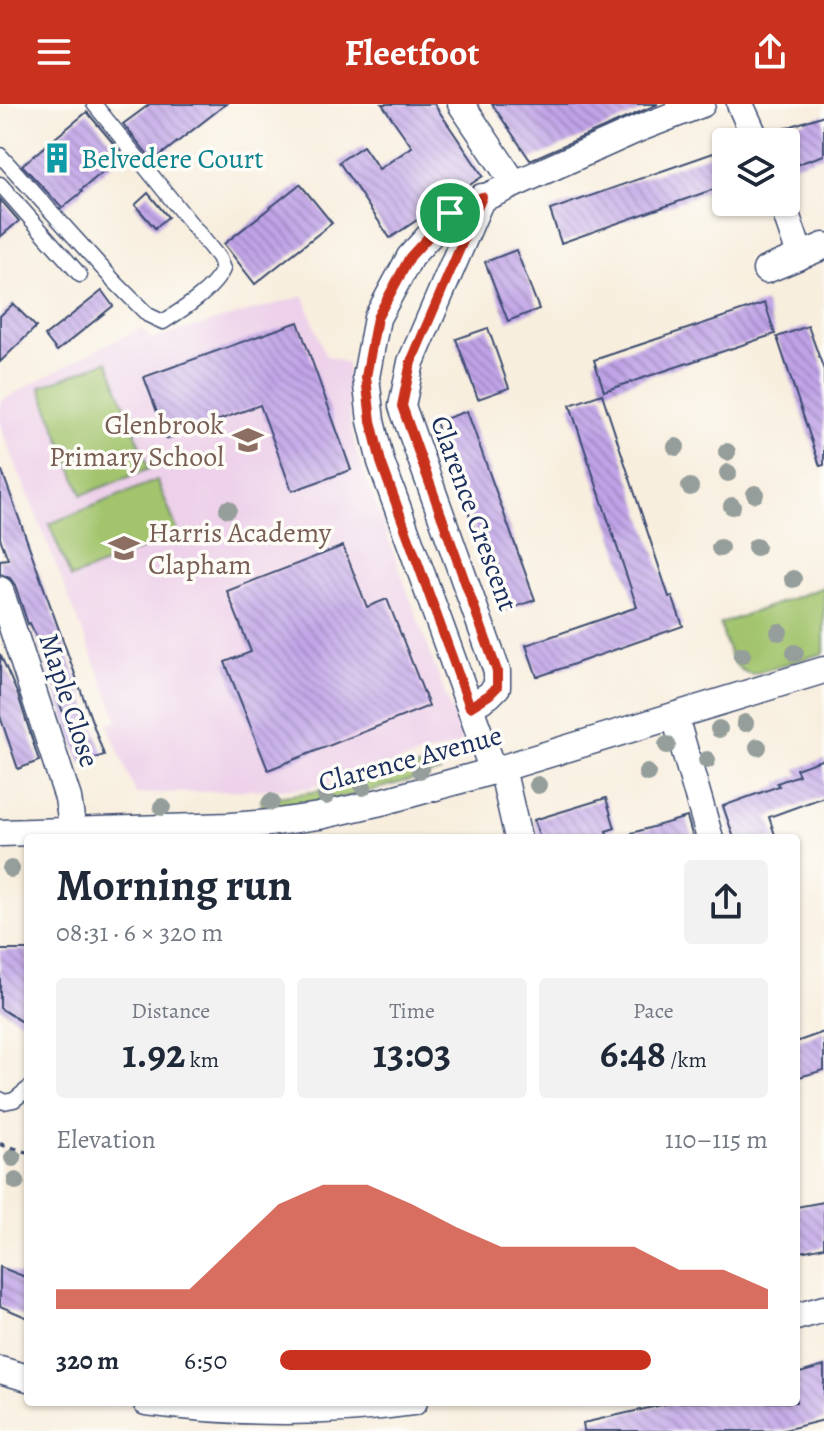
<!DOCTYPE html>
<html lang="en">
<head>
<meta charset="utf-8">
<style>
	body { margin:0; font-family:Alegreya,serif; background:#f2f2f3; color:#1f2937; height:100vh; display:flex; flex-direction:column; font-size:30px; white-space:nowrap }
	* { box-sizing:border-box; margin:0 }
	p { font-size:26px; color:#747a83 }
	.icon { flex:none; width:44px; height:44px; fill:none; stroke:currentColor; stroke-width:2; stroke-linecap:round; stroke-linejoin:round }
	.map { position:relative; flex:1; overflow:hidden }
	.details { position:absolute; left:24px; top:730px; width:776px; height:572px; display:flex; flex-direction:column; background:#fff; border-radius:8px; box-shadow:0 2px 6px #0004 }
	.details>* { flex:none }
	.fabs { position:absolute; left:712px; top:24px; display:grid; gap:16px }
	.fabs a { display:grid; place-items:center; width:88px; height:88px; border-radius:8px; background:#fff; box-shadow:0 2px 6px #0004; font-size:40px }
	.pin { position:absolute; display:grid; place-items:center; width:68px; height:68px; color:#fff; margin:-34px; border:4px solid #fff; border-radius:50%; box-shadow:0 2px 8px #0007 }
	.round { display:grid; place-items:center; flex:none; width:84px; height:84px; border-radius:8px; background:#f2f2f3 }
	.summary { display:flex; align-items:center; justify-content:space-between; height:136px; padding:0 32px }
	h1 { font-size:44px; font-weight:700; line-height:60px }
	.stats { display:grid; grid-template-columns:repeat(3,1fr); gap:12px; height:136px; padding:8px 32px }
	.stats div { display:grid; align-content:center; border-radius:8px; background:#f2f2f3; text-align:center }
	.stats b { font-size:40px; font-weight:700 }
	.stats small { font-size:22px; font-weight:400 }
	.stats p { font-size:22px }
	.chart { height:224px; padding:16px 32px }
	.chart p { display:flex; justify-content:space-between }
	.chart svg { width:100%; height:144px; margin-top:8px; fill:#c8321e; opacity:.7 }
	ul { padding:0 32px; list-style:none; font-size:26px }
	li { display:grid; grid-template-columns:128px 96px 1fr; align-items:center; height:60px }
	li i { height:20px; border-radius:10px; background:#c8321e }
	header { display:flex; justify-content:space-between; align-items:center; height:104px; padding:0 32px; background:#c8321e; color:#fff; font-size:36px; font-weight:700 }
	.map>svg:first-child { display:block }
	.built { fill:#edd0e9 }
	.grass { fill:#a3c46d; stroke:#5f7a66; stroke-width:2 }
	.building { fill:url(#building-back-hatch) }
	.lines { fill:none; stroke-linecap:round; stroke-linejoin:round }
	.lane-casing { stroke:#3c4c71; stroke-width:17 }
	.street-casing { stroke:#3c4c71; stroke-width:29 }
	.path { stroke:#3c4c71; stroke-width:4; stroke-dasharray:6 6; stroke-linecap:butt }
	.lane { stroke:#fff; stroke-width:14 }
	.street { stroke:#fff; stroke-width:26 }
	.tree { fill:#959e9a }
	.route-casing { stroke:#fff; stroke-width:16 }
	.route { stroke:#c8321e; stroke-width:10 }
	.labels { text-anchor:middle; stroke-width:7; stroke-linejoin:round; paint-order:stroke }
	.culture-label { font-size:28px; fill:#0d838f; stroke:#fdfcf7; text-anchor:start }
	.education-label { font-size:28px; fill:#785e54; stroke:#fdfcf7; text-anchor:end }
	.street-label { font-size:28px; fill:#1b2f5e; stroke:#fdfcf7 }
</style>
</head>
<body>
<header><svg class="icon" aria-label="menu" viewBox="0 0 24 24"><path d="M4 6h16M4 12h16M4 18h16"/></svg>Fleetfoot<svg class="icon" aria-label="share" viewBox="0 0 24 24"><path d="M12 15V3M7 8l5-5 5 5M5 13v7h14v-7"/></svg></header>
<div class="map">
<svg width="824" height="1327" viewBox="0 0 824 1327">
	<defs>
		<pattern id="building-back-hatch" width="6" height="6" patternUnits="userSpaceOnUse" patternTransform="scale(2)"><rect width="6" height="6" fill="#c0a3e7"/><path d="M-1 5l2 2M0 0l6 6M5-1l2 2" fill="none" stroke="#9b85be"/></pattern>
	</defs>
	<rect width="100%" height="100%" fill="#fdfcf7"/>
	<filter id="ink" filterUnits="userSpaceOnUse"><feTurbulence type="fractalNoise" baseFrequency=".0125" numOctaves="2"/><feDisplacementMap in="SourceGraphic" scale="16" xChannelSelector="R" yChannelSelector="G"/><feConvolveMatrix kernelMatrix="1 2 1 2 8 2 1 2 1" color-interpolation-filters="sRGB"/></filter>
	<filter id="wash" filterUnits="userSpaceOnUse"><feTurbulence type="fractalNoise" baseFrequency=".006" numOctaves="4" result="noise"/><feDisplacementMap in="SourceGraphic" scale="32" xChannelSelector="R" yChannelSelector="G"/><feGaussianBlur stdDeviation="1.8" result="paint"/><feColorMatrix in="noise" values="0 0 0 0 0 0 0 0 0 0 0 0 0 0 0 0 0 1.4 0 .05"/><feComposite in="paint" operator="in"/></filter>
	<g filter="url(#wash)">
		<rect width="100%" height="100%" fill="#f8eede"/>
		<path class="built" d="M304 192 325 251 347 259 350 320 358 352 463 639 308 684 136 690 108 621 118 616 0 321V297L107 240 142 224 152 235Z"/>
		<g class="grass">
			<path d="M108 257 149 365 82 391 40 283Z"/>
			<path d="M157 376 179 430 71 474 49 420Z"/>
			<path d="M824 483V549L752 570C729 566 727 540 720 520Z"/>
			<path d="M436 658 440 668 351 692 263 706 261 695 348 683Z"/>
		</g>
		<g id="blocks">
			<g class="building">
				<path d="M150 0H226L153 57 123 20Z"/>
				<path d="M382 0H434L483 72 462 86 443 95 429 108 390 134 339 58 363 42 379 65 412 43Z"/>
				<path d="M492 0H658L530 56Z"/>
				<path d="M87 8 123 51 81 86 82 88 62 104 22 61Z"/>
				<path d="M824 11V51L786 64V24Z"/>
				<path d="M719 47 726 66V81L561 139 550 106Z"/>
				<path d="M300 80 332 119 255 180 224 140Z"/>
				<path d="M148 89 168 113 155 124 135 101Z"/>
				<path d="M0 95 19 117 0 133Z"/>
				<path d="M516 146 539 205 508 217 485 158Z"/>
				<path d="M102 187 113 202 57 247 45 232Z"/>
				<path d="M765 199 775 230 604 287 594 256Z"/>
				<path d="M13 200 36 223 0 258V212Z"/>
				<path d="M298 218 351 366 292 387 260 301 167 335 144 273Z"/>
				<path d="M808 222 824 266V361L820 362 777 233Z"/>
				<path d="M488 224 509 284 478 295 456 235Z"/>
				<path d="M602 290 669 493 672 492 683 522 537 573 526 541 637 503 570 301Z"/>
				<path d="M467 307 535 496 504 507 436 318Z"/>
				<path d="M0 367H2L104 651 81 659 37 535 30 519 28 520 15 481 10 474 0 470V456L8 455 0 434Z"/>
				<path d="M343 442 367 503 387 495 429 602 268 666 225 558 251 548 227 487Z"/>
				<path d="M0 550 18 591 39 657 18 665 0 612Z"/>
				<path d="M824 655V693L769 713 776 734H734L723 702 779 682 777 679 799 671 796 665Z"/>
				<path d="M606 694 615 724 606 727 608 734H540L534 716Z"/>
				<path d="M687 713 693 734H633L632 729Z"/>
				<path d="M0 846H28V922L0 904Z"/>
				<path d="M824 928V966L796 974V938Z"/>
				<path d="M824 1098V1143L796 1149V1103Z"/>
				<path d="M0 1163 28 1174V1214L0 1202Z"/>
				<path d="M824 1262V1316L780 1327H584L583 1319 675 1298H796V1270Z"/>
			</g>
		</g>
	</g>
	<g filter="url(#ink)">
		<use href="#blocks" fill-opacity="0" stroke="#3c4c71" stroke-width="2"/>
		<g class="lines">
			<g class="lane-casing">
				<g id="lane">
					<path d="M0 51 115 178 148 211 163 218C182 206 214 186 223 165L218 153 94 0"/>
					<path d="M0 80 80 171"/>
					<path d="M0 995 4 998 14 996 28 985"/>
				</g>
			</g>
			<g class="street-casing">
				<g id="street">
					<path d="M461 0 514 79"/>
					<path d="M740 0 757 38"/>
					<path d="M782 98 800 151"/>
					<path d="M766 166 824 142"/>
					<path d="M0 486 68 694 73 727"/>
					<path d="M470 603 489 591 497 583V567L402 302 411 258 482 93"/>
					<path d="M675 613 710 734"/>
					<path d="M502 664 518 734"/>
					<path d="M493 667 381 358 371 317 366 273 377 214 410 153 450 109 638 25 702 0"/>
					<path d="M0 729 231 722 270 719 319 712 385 697 493 667 824 566"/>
					<path d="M796 1213 824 1205"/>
					<path d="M0 1266 28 1274"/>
					<path d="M146 1298C235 1309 325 1311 414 1298"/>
				</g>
			</g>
			<path class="path" d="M0 1040 28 1049"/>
			<use href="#lane" class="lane"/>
			<use href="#street" class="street"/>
		</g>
		<g class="tree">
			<circle cx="676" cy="343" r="9"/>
			<circle cx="727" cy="348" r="9"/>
			<circle cx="728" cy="369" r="9"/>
			<circle cx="690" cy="383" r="9"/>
			<circle cx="755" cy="390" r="9"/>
			<circle cx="732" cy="402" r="9"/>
			<circle cx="228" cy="405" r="9"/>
			<circle cx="756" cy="443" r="9"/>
			<circle cx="720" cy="444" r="9"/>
			<circle cx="793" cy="475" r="9"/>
			<circle cx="779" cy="528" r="9"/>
			<circle cx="795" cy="549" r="9"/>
			<circle cx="742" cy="551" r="9"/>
			<circle cx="745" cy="619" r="9"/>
			<circle cx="719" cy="625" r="9"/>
			<circle cx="667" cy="641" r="9"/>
			<circle cx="758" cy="643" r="9"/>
			<circle cx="707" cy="656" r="9"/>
			<circle cx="420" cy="666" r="9"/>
			<circle cx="647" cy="669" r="9"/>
			<circle cx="538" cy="681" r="9"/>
			<circle cx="363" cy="683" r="9"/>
			<circle cx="326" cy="692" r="9"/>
			<circle cx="271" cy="698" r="9"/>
			<circle cx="162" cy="703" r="9"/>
			<circle cx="11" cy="765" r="9"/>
			<circle cx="13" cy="1054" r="9"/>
			<circle cx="16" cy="1077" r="9"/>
		</g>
	</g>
	<g class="lines" filter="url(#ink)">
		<g class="route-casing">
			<path id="route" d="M482 93 411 258 402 302 497 567V583L489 591 470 603 381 358 371 317 366 273 377 214 410 153 450 109Z"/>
		</g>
		<use href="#route" class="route"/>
	</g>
	<defs>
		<g id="building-bare" transform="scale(2.4)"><path d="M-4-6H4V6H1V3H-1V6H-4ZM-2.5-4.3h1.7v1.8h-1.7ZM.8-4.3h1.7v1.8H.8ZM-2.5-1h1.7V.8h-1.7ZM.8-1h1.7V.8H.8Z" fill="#0f9aa8" stroke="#fdfcf7" stroke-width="2.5" paint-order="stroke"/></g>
		<g id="school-bare" transform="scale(2.4)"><path d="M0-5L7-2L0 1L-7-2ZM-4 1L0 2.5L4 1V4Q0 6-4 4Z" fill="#8d6e63" stroke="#fdfcf7" stroke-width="2.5" paint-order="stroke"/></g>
	</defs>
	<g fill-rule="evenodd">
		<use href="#building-bare" x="57" y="54"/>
		<use href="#school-bare" x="248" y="336"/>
		<use href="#school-bare" x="124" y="444"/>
	</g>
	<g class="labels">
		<g class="culture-label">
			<text x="81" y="64">Belvedere Court</text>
		</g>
		<g class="education-label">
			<text x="224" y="330">Glenbrook<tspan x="224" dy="32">Primary School</tspan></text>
			<text x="148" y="438" text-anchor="start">Harris Academy<tspan x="148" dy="32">Clapham</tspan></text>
		</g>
		<g class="street-label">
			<text transform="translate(475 409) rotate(70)" y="10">Clarence Crescent</text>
			<text transform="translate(70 596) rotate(72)" y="10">Maple Close</text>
			<text transform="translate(410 654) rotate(-15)" y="10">Clarence Avenue</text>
		</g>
	</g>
</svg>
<div class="fabs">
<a><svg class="icon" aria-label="layers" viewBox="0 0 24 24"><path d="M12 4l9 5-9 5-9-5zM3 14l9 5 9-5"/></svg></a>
</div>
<div class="pin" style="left:450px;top:109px;background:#1e9e55"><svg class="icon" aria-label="arrive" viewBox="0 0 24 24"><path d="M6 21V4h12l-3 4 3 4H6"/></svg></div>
<section class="details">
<div class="summary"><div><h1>Morning run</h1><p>08:31 · 6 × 320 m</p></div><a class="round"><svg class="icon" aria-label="share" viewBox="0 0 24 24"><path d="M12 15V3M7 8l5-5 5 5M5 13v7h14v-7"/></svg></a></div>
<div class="stats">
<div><p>Distance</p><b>1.92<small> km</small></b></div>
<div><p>Time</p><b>13:03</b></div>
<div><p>Pace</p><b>6:48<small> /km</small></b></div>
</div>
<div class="chart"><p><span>Elevation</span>110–115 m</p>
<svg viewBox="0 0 160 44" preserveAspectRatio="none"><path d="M0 44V38L10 38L20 38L30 38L40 25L50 12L60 6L70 6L80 12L90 19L100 25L110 25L120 25L130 25L140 32L150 32L160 38V44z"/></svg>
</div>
<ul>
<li><b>320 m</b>6:50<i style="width:76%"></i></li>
</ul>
</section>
</div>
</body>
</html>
